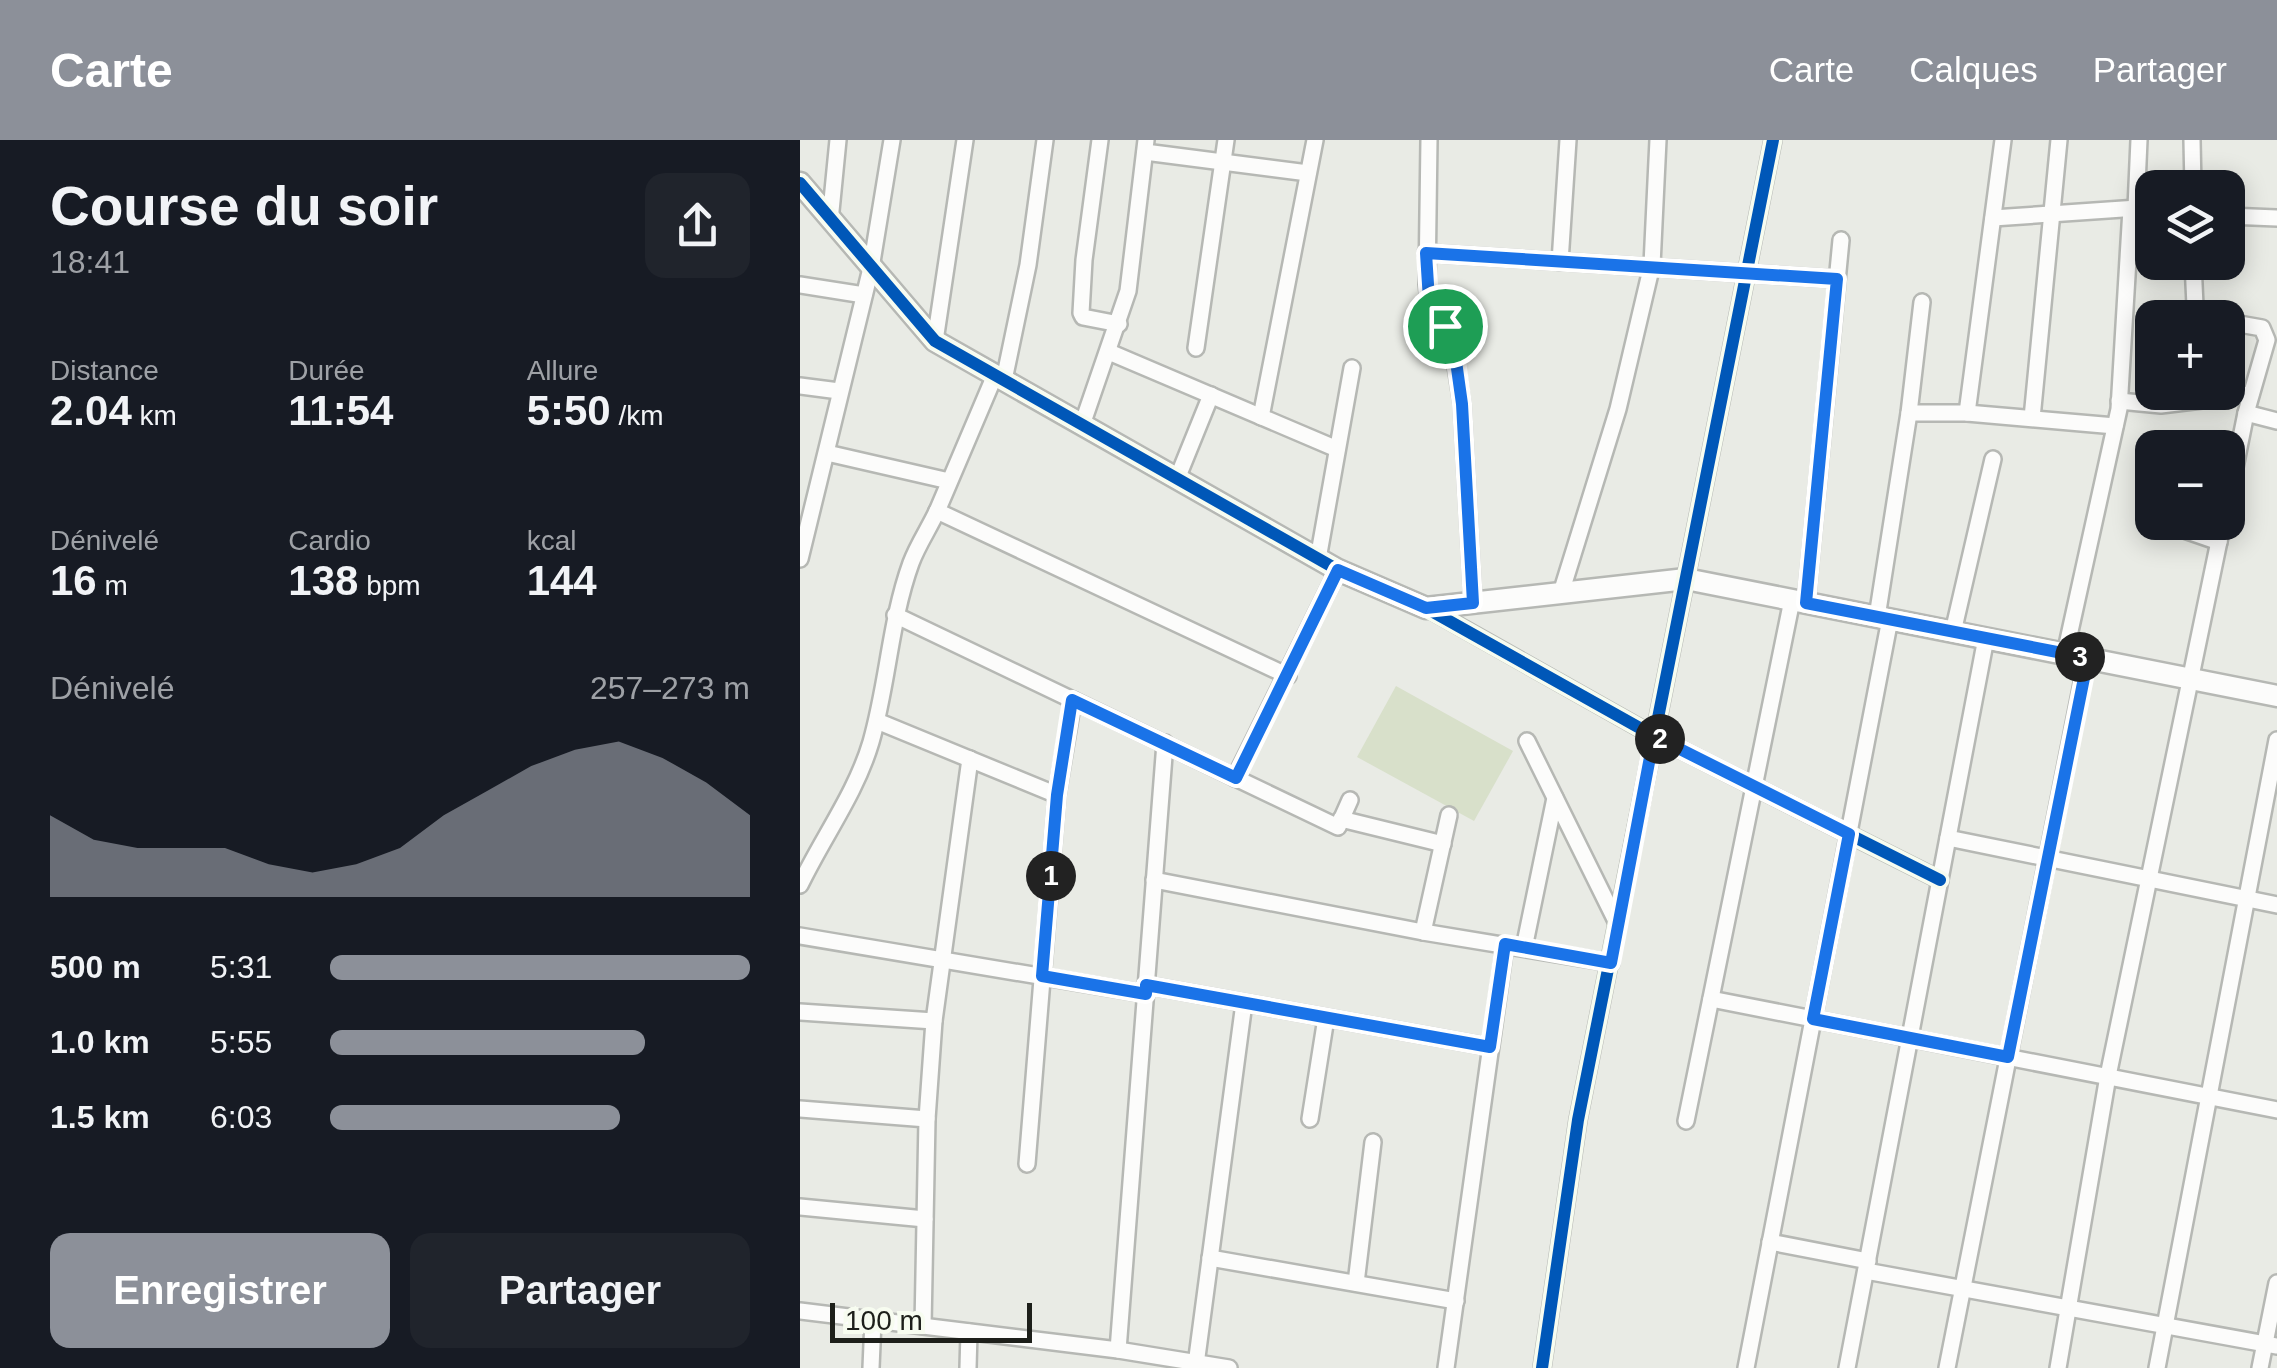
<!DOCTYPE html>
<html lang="fr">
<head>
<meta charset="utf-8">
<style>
	body { margin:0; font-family:Arial,sans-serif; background:#20242c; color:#f1f3f6; height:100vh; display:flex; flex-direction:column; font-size:38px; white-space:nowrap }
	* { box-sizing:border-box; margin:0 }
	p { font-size:32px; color:#9ea1a6 }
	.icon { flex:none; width:55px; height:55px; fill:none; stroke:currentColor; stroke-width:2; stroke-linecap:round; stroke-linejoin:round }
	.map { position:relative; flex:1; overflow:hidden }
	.panel { display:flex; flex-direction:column; background:#171b24; width:800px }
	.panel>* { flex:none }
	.tools { position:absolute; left:1335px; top:30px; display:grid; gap:20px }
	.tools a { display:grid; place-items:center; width:110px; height:110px; border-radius:20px; background:#171b24; box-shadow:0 5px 25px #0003; font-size:50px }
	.scale { position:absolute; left:30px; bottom:25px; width:202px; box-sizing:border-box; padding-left:10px; border:5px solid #1d1f1a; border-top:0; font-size:28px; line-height:35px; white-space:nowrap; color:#1d1f1a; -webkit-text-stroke:8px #f7fcf0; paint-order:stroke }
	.pin { position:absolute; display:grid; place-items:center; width:85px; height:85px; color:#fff; margin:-42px; border:5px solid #fff; border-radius:50%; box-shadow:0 2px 10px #0007 }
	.km { position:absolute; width:50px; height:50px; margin:-25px; border-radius:50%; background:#222; color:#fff; font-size:28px; line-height:50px; text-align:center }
	.round { display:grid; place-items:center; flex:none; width:105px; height:105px; border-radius:20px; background:#20242c }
	.head { display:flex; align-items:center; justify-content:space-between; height:170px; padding:0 50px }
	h1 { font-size:55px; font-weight:700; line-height:75px }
	.figures { display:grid; grid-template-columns:repeat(3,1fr); gap:15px; height:170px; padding:10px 50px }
	.figures div { display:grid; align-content:center }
	.figures b { font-size:42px; font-weight:700 }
	.figures small { font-size:28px; font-weight:400 }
	.figures p { font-size:28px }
	.chart { height:280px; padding:20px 50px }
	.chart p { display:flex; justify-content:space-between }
	.chart svg { width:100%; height:180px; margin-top:10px; fill:#8c9099; opacity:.7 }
	.action { display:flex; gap:20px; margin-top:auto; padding:20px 50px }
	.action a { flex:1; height:115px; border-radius:20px; background:#8c9099; color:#fff; font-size:40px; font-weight:700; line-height:115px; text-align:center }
	.action a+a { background:#20242c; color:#f1f3f6 }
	ul { padding:0 50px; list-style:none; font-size:32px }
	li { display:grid; grid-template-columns:160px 120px 1fr; align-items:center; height:75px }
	li i { height:25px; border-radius:12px; background:#8c9099 }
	header { display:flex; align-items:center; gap:60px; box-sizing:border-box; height:140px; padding:0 50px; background:#8c9099; color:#fff }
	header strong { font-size:48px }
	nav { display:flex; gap:55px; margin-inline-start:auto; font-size:35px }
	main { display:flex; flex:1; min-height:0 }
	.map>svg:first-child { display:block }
	.garden { fill:#d8e0ca }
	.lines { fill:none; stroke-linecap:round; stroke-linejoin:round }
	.street-casing { stroke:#b6b8b4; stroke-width:20 }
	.secondary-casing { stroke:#b6b8b4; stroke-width:25 }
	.street { stroke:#fcfcfb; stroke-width:15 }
	.secondary { stroke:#fcfcfb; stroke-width:20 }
	.cycleway-casing { stroke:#f7fcf0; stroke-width:19 }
	.cycleway { stroke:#0057b8; stroke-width:12 }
	.route-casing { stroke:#fff; stroke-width:20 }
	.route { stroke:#1a73e8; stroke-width:12 }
</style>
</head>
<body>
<header>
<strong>Carte</strong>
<nav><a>Carte</a><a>Calques</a><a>Partager</a></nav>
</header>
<main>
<section class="panel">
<div class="head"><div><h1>Course du soir</h1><p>18:41</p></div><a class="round"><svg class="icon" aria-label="share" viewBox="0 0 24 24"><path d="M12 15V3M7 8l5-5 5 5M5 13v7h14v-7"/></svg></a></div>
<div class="figures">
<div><p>Distance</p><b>2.04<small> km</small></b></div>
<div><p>Durée</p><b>11:54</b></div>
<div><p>Allure</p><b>5:50<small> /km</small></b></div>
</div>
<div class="figures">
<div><p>Dénivelé</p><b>16<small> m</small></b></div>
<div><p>Cardio</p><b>138<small> bpm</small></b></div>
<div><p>kcal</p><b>144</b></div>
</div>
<div class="chart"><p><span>Dénivelé</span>257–273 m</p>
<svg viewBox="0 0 160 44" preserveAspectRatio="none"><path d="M0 44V24L10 30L20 32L30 32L40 32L50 36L60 38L70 36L80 32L90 24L100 18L110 12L120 8L130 6L140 10L150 16L160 24V44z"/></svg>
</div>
<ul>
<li><b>500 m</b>5:31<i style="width:100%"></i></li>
<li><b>1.0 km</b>5:55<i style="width:75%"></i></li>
<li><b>1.5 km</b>6:03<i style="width:69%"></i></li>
</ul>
<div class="action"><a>Enregistrer</a><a>Partager</a></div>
</section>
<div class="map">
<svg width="1477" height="1228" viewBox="0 0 1477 1228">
	<rect width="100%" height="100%" fill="#e9ebe5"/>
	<path class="garden" d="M596 546 713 611 674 681 557 617Z"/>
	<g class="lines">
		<g class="street-casing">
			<g id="street">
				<path d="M300 0 284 120 281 173 283 177 319 184"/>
				<path d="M629 0 627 144 629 160 653 207 662 264 673 463"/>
				<path d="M1392 0 1393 48"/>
				<path d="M345 12 508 33"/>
				<path d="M1336 68 1339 0"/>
				<path d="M1428 76 1477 78"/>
				<path d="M1193 78 1352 67"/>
				<path d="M30 81 38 0"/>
				<path d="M626 113 1037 139"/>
				<path d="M760 122 768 0"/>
				<path d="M1393 122 1395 166 1404 178"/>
				<path d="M0 145 64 155"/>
				<path d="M1428 182 1462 188 1467 200 1446 273 1428 362"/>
				<path d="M135 201 165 0"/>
				<path d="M396 208 426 0"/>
				<path d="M309 212 537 309"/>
				<path d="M204 240 228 125 245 0"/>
				<path d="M0 246 39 251"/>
				<path d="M1319 261 1361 265 1451 254"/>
				<path d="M1109 273H1167L1315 286"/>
				<path d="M1167 273 1203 0"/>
				<path d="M1446 273 1477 281"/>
				<path d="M461 277 515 0"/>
				<path d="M1232 278 1259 0"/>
				<path d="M282 285 328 151 346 0"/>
				<path d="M27 313 149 341"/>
				<path d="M377 339 411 255"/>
				<path d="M137 371 488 536"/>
				<path d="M1361 382 1419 402"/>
				<path d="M0 419 71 128 92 0"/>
				<path d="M518 419 552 228"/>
				<path d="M761 453 818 269 852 125 858 0"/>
				<path d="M1006 463 1041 100"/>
				<path d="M627 468 854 596 1140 740"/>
				<path d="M95 475 538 687 550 660"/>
				<path d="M1077 477 1109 273 1122 162"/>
				<path d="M1153 492 1193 319"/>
				<path d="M1265 514 1319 269 1331 69"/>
				<path d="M77 581 257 655"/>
				<path d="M727 601 817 783"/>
				<path d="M435 638 538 430"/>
				<path d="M541 679 643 704"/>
				<path d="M1148 698 1477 765"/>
				<path d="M354 740 623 792 811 823"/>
				<path d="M0 745C23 697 56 653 71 602 88 543 90 481 111 423 118 404 130 387 138 369 157 324 176 280 195 235"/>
				<path d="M623 792 649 675"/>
				<path d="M0 796 346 854"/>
				<path d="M724 808 755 658"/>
				<path d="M346 845 690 907"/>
				<path d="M911 859 1477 970"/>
				<path d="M0 872 134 881"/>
				<path d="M0 969 127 979"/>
				<path d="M510 979 526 878"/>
				<path d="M886 981 992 460"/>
				<path d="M227 1024 257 655 273 560"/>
				<path d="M0 1067 125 1079"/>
				<path d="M970 1102 1068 1121"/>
				<path d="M410 1118 656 1161"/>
				<path d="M1066 1131 1477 1206"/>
				<path d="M556 1143 573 1002"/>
				<path d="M0 1171 318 1210 429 1228"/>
				<path d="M123 1186 127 979 134 881 170 619"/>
				<path d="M318 1210 365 603"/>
				<path d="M397 1217 444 863"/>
				<path d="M71 1228 73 1180"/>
				<path d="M168 1228 169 1192"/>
				<path d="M646 1228 705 805"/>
				<path d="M742 1228 778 980 973 0"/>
				<path d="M946 1228 1090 479"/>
				<path d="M1047 1228 1186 498"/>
				<path d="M1147 1228 1287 518"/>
				<path d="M1258 1228 1308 936 1423 382"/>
				<path d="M1357 1228 1477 600"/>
				<path d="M1460 1228 1477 1143"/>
			</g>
		</g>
		<g class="secondary-casing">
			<path id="secondary" d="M0 43 135 201 538 430 626 468 886 439 1477 556"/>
		</g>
		<use href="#street" class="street"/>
		<use href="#secondary" class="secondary"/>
		<g class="cycleway-casing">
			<g id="cycleway">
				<path d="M0 43 135 201 538 430 626 468 854 596 1140 740"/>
				<path d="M742 1228 778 980 973 0"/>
			</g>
		</g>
		<use href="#cycleway" class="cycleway"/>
	</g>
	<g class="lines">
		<g class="route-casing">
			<path id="route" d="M626 113 1037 139 1006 463 1288 518 1208 917 1013 879 1049 694 854 596 811 823 705 804 690 907 346 845V854L242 836 257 655 272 560 436 638 538 430 626 468 673 463 662 264 654 207 629 160Z"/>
		</g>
		<use href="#route" class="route"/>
	</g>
</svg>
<div class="tools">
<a><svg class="icon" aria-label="layers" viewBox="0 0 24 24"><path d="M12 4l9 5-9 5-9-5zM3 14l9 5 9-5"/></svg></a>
<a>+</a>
<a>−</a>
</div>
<div class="scale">100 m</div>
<div class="pin" style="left:645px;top:186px;background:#1e9e55"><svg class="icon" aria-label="arrive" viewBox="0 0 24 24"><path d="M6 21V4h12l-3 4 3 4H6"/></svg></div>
<b class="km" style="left:251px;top:736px">1</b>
<b class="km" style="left:860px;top:599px">2</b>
<b class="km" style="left:1280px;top:517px">3</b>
</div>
</main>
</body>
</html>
